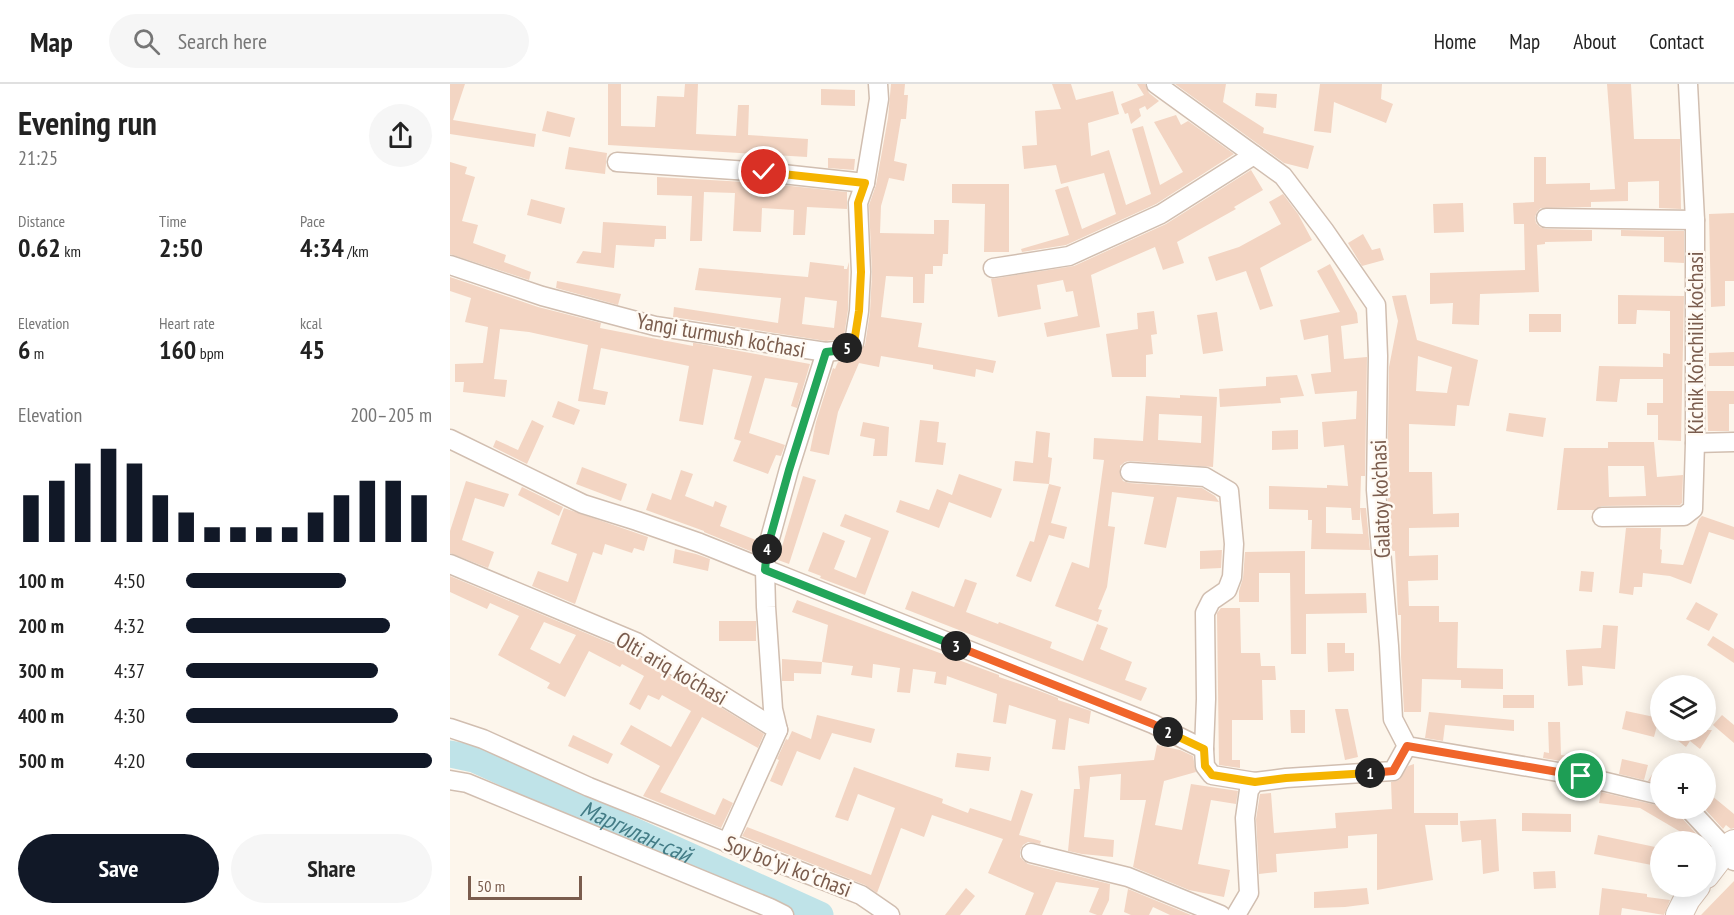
<!DOCTYPE html>
<html lang="en">
<head>
<meta charset="utf-8">
<style>
	body { margin:0; font-family:"PT Sans Narrow",sans-serif; background:#f6f6f6; color:#222; height:100vh; display:flex; flex-direction:column; font-size:22px; white-space:nowrap }
	* { box-sizing:border-box; margin:0 }
	p { font-size:20px; color:#767676 }
	.icon { flex:none; width:33px; height:33px; fill:none; stroke:currentColor; stroke-width:2; stroke-linecap:round; stroke-linejoin:round }
	.map { position:relative; flex:1; overflow:hidden }
	.panel { display:flex; flex-direction:column; background:#fff; width:450px }
	.panel>* { flex:none }
	.buttons { position:absolute; left:1200px; top:591px; display:grid; gap:12px }
	.buttons a { display:grid; place-items:center; width:66px; height:66px; border-radius:50%; background:#fff; box-shadow:0 3px 15px #0003; font-size:30px }
	.scale { position:absolute; left:18px; bottom:15px; width:114px; box-sizing:border-box; padding-left:6px; border:3px solid #7a5c4d; border-top:0; font-size:16px; line-height:21px; white-space:nowrap; color:#7a5c4d; -webkit-text-stroke:4px #fffaf3; paint-order:stroke }
	.pin { position:absolute; display:grid; place-items:center; width:51px; height:51px; color:#fff; margin:-26px; border:3px solid #fff; border-radius:50%; box-shadow:0 2px 6px #0007 }
	.km { position:absolute; width:30px; height:30px; margin:-15px; border-radius:50%; background:#222; color:#fff; font-size:16px; line-height:30px; text-align:center }
	.round { display:grid; place-items:center; flex:none; width:63px; height:63px; border-radius:32px; background:#f6f6f6 }
	.head { display:flex; align-items:center; justify-content:space-between; height:102px; padding:0 18px }
	h1 { font-size:33px; font-weight:800; line-height:45px }
	.stats { display:grid; grid-template-columns:repeat(3,1fr); gap:9px; height:102px; padding:6px 18px }
	.stats div { display:grid; align-content:center }
	.stats b { font-size:26px; font-weight:800 }
	.stats small { font-size:16px; font-weight:400 }
	.stats p { font-size:16px }
	.chart { height:168px; padding:12px 18px }
	.chart p { display:flex; justify-content:space-between }
	.chart svg { width:100%; height:108px; margin-top:6px; stroke:#111827; stroke-width:6 }
	.primary-button { display:flex; gap:12px; margin-top:auto; padding:12px 18px }
	.primary-button a { flex:1; height:69px; border-radius:36px; background:#111827; color:#fff; font-size:24px; font-weight:800; line-height:69px; text-align:center }
	.primary-button a+a { background:#f6f6f6; color:#222 }
	ul { padding:0 18px; list-style:none; font-size:20px }
	li { display:grid; grid-template-columns:96px 72px 1fr; align-items:center; height:45px }
	li i { height:15px; border-radius:8px; background:#111827 }
	header { display:flex; align-items:center; gap:36px; box-sizing:border-box; height:84px; padding:0 30px; background:#fff; border-bottom:2px solid #e0e0e0 }
	header strong { font-size:28px }
	nav { display:flex; gap:33px; margin-inline-start:auto; font-size:21px }
	.search { width:420px; height:54px; background:#f6f6f6; display:flex; align-items:center; gap:15px; box-sizing:border-box; padding:0 21px; border-radius:33px; color:#767676; font-size:22px }
	main { display:flex; flex:1; min-height:0 }
	.map>svg:first-child { display:block }
	.lines { fill:none; stroke-linecap:round; stroke-linejoin:round }
	.river { stroke:#bfe3e8; stroke-width:27 }
	.building { fill:#f3d5c3; fill-rule:evenodd }
	.street-casing { stroke:#d1beb0; stroke-width:21 }
	.secondary-casing { stroke:#d6c0b0; stroke-width:28 }
	.street { stroke:#fff; stroke-width:18 }
	.secondary { stroke:#fff; stroke-width:26 }
	.split-1-casing { stroke:#fff; stroke-width:12 }
	.split-2-casing { stroke:#fff; stroke-width:12 }
	.split-3-casing { stroke:#fff; stroke-width:12 }
	.split-4-casing { stroke:#fff; stroke-width:12 }
	.split-5-casing { stroke:#fff; stroke-width:12 }
	.split-6-casing { stroke:#fff; stroke-width:12 }
	.split-1 { stroke:#f0652b; stroke-width:8 }
	.split-2 { stroke:#f5b400; stroke-width:8 }
	.split-3 { stroke:#f0652b; stroke-width:8 }
	.split-4 { stroke:#22a559; stroke-width:8 }
	.split-5 { stroke:#22a559; stroke-width:8 }
	.split-6 { stroke:#f5b400; stroke-width:8 }
	.labels { text-anchor:middle; stroke-width:5; stroke-linejoin:round; paint-order:stroke }
	.street-label { font-size:22px; fill:#7a5c4d; stroke:#fffaf3 }
	.water-label { font-size:24px; font-style:italic; fill:#437c86; stroke:#fffaf3 }
</style>
</head>
<body>
<header>
<strong>Map</strong>
<div class="search"><svg class="icon" aria-label="search" viewBox="0 0 24 24"><circle cx="10" cy="10" r="6"/><path d="M15 15l6 6"/></svg>Search here</div>
<nav><a>Home</a><a>Map</a><a>About</a><a>Contact</a></nav>
</header>
<main>
<section class="panel">
<div class="head"><div><h1>Evening run</h1><p>21:25</p></div><a class="round"><svg class="icon" aria-label="share" viewBox="0 0 24 24"><path d="M12 15V3M7 8l5-5 5 5M5 13v7h14v-7"/></svg></a></div>
<div class="stats">
<div><p>Distance</p><b>0.62<small> km</small></b></div>
<div><p>Time</p><b>2:50</b></div>
<div><p>Pace</p><b>4:34<small> /km</small></b></div>
</div>
<div class="stats">
<div><p>Elevation</p><b>6<small> m</small></b></div>
<div><p>Heart rate</p><b>160<small> bpm</small></b></div>
<div><p>kcal</p><b>45</b></div>
</div>
<div class="chart"><p><span>Elevation</span>200–205 m</p>
<svg viewBox="0 0 160 44" preserveAspectRatio="none"><path d="M5 44V25M15 44V19M25 44V12M35 44V6M45 44V12M55 44V25M65 44V32M75 44V38M85 44V38M95 44V38M105 44V38M115 44V32M125 44V25M135 44V19M145 44V19M155 44V25"/></svg>
</div>
<ul>
<li><b>100 m</b>4:50<i style="width:65%"></i></li>
<li><b>200 m</b>4:32<i style="width:83%"></i></li>
<li><b>300 m</b>4:37<i style="width:78%"></i></li>
<li><b>400 m</b>4:30<i style="width:86%"></i></li>
<li><b>500 m</b>4:20<i style="width:100%"></i></li>
</ul>
<div class="primary-button"><a>Save</a><a>Share</a></div>
</section>
<div class="map">
<svg width="1284" height="831" viewBox="0 0 1284 831">
	<rect width="100%" height="100%" fill="#fdf6ec"/>
	<g class="lines">
		<path class="river" id="s1" d="M0 670 24 675 370 831"/>
	</g>
	<g class="building">
		<path d="M0 0H15L3 36 86 50 84 63 0 50Z"/>
		<path d="M158 0H171V42L205 43 207 12 234 13 235 0H248L246 50 286 52 288 21H299L298 51 358 55 357 73 158 61Z"/>
		<path d="M441 0H455L454 11H458L456 35H451L444 77 457 80 454 97 439 94 431 122 430 149 484 150V136H499L498 170H493L492 182H483V190H475L474 219H463V193L436 192 431 233 472 239 468 263 546 277 543 289 526 285 525 293 483 285V281L431 272 429 283 409 279 388 328 379 371 360 367 366 338 383 284 385 285 388 278 400 275 410 268 415 261 420 228 422 189 419 121 426 101 438 34Z"/>
		<path d="M602 0H621L626 16 663 7 669 30 638 39 641 72 659 66 676 121 701 110 682 45 693 42 710 101 733 88 704 38 726 31 731 41 738 37 784 70 706 120 616 161 572 168 571 165 619 151 605 106 618 102 632 145 666 130 654 89 611 100 606 81 574 85 572 62 587 61 585 27 611 25Z"/>
		<path d="M687 0H695L699 9 709 17 697 26 695 22 689 25 691 32 681 40 678 29 675 30 671 20 694 11Z"/>
		<path d="M725 0H776L773 18 814 44 813 49 864 62 858 85 834 79Z"/>
		<path d="M870 0H932L931 15 943 20 936 39 884 18 881 49 864 47Z"/>
		<path d="M1157 0H1181L1184 55H1230L1231 125 1209 124V97L1178 98V117L1141 118V123L1091 124 1087 128 1085 133 1086 139 1090 143 1096 145 1142 146V157L1095 158V160L1087 161 1089 208 1030 210 1029 241 1002 240 1003 219 980 220V189L1075 186 1074 140H1064L1063 119 1084 118V73H1096V100L1140 99V106L1165 105Z"/>
		<path d="M371 5 405 6V22L371 21Z"/>
		<path d="M806 9 827 10 826 24 805 22Z"/>
		<path d="M97 27 125 34 120 53 92 47Z"/>
		<path d="M119 63 157 69 155 90 115 85Z"/>
		<path d="M378 74 405 75 404 86 378 84Z"/>
		<path d="M0 78 17 83 15 90 25 93 12 137 28 141 23 159 56 171 54 178 81 188 79 196 0 170Z"/>
		<path d="M801 86 813 106 784 123 786 125 727 158 734 179 713 186 705 163 641 191 650 243 597 253 594 239 628 232 623 207 616 208 613 196 587 201 591 225 548 233 541 195 624 182 716 140Z"/>
		<path d="M207 93 313 99 397 108V125L357 123 355 151H343L344 126 312 124 311 148 283 147 285 109 254 108 252 157H240L242 112 207 111Z"/>
		<path d="M502 100H559V168H534L535 120 502 119Z"/>
		<path d="M833 110 848 130 862 156 810 184 823 222 810 226 796 187 766 197 758 173 789 163 831 140 819 118Z"/>
		<path d="M81 115 115 124 111 140 77 131Z"/>
		<path d="M1013 119 1014 148 984 149 983 120Z"/>
		<path d="M1284 129V197H1275V222L1261 223 1259 130Z"/>
		<path d="M153 138 216 142V155H205L204 163 166 161 164 184 126 179 133 167 151 169Z"/>
		<path d="M1171 146 1234 147V179L1214 178V153L1171 152Z"/>
		<path d="M913 150 922 166 930 164 934 176 912 182 898 159Z"/>
		<path d="M360 178 394 182V185H397L399 178 398 226 394 253 390 255 376 257 223 233 224 223 328 239 331 214 245 206 249 184 358 193ZM355 213 387 217 384 244 352 240Z"/>
		<path d="M880 180 907 229 908 239 891 242 894 275 917 273 915 392H911L910 424H916L920 466 861 465 862 436H858V426L819 425V402L877 404V401L898 402 894 361 874 363 872 338 906 335 907 307 865 310 861 290 881 288 878 251 854 256 850 236 890 228 867 187ZM876 423 901 424 902 436H910V424L913 450 876 449Z"/>
		<path d="M0 193 88 223 151 239 150 244 243 262V259H245L360 280 347 324 341 322 348 299 315 294 299 349 335 361 331 372 326 371 318 390 283 377 291 357 284 355 302 292 263 285 253 341 229 337 239 282 151 264 143 305 158 308 155 321 128 317 138 261 79 248 50 245 44 295 57 296 55 313 13 308 14 298H5V280L33 279 38 243 15 238 21 214 0 207Z"/>
		<path d="M107 197 171 210 168 221 106 204Z"/>
		<path d="M956 211 967 256 1028 276 1019 322 1007 321 1005 342 959 340V388H982L983 430 1009 429V443L959 444V472L988 471V496L958 497 959 522H989V538H1008L1007 584 1053 585V605L1011 604V596L972 595 971 628H954L951 573V531H948L945 467H942L937 406 939 283 948 237 942 212ZM968 272 1002 283 997 309 966 307Z"/>
		<path d="M1168 211 1234 212 1231 357 1208 356V331H1197V319H1213V295H1170L1167 318 1146 317 1149 282 1213 283V269L1220 270V227L1187 226 1186 240H1168Z"/>
		<path d="M704 227 707 250 701 251 703 270 696 271V293H662L656 250 688 245 687 229Z"/>
		<path d="M767 228 773 267 753 270 747 231Z"/>
		<rect x="1079" y="230" width="32" height="18"/>
		<path d="M1284 268V282H1259V269Z"/>
		<path d="M847 291 854 312 830 314 831 319 770 323 769 305 816 302V293Z"/>
		<path d="M1257 307H1284V320H1279V347H1258Z"/>
		<path d="M730 311 767 313 763 383 680 377 675 378 670 382V392L673 397 679 399 752 404 765 412 769 418 727 413 716 464 694 460 704 413 662 408 658 442 665 443 657 503 648 525 652 526 648 538 605 522 622 478 639 484 654 376 643 375 644 354 693 357 696 312 730 314ZM709 330 752 332 751 359 708 356Z"/>
		<path d="M108 317 130 326 124 341 102 333Z"/>
		<path d="M1059 329 1096 334 1093 353 1056 347Z"/>
		<path d="M82 336 94 342 77 380 43 363 46 356 68 366Z"/>
		<path d="M470 336 489 338 487 358 496 359 493 381 465 378Z"/>
		<path d="M413 338 439 343 437 372H423L425 355 410 352Z"/>
		<path d="M848 346V365L822 366V347Z"/>
		<path d="M586 347 600 349 598 373 602 374 599 400 563 397 565 377 583 379Z"/>
		<path d="M1158 358H1204L1207 393 1233 391 1232 419 1230 421 1152 422 1144 426H1107L1114 364H1158ZM1158 382H1194L1196 412 1159 413Z"/>
		<path d="M132 383 177 400 171 417 126 400Z"/>
		<path d="M231 386 243 390 235 412 263 423 265 417 277 422 270 442 306 456 305 469 254 448V447L196 426 202 409 221 416Z"/>
		<path d="M509 390 552 405 541 434 499 418 489 444 446 428 450 416 479 426 487 405 502 411Z"/>
		<path d="M353 392 366 396 339 480 328 476Z"/>
		<path d="M16 397 59 410 54 423 25 414 12 456 44 468 38 484 0 469V447Z"/>
		<path d="M599 400 611 403 601 439 617 443 614 455 599 451 581 498 566 492 580 457 584 458Z"/>
		<path d="M72 403 113 423 109 432 68 411Z"/>
		<path d="M114 424 198 453 194 467 184 464 182 469 155 460 152 471 143 468 125 520 82 502 88 487 118 498 127 470 101 460Z"/>
		<path d="M395 430 439 447 415 511 370 494 371 492 358 487 373 448 395 457 384 485 406 494 421 454 390 442Z"/>
		<path d="M1252 432 1284 443V456L1259 448 1241 500 1220 492 1193 489 1192 503H1184L1183 511 1169 509 1176 444H1211L1210 465 1212 466 1211 479 1233 481 1249 435Z"/>
		<path d="M225 465 246 470 260 475 258 487 223 479Z"/>
		<path d="M772 466 771 484 750 485V467Z"/>
		<path d="M855 467V510L916 509 917 529 856 530V570H841L840 489H809V518H789V507L793 494 795 468Z"/>
		<path d="M1131 487 1144 488 1142 508 1129 507Z"/>
		<path d="M0 492 181 568 314 650 308 664 252 633 210 708 265 731 273 714 283 719 271 744 193 712 210 682 170 660 181 641 221 663 241 627 212 611 209 616 198 611 190 626 179 620 194 592 172 580 170 583 139 567 115 613 97 604 100 599 48 571 69 532 40 519 37 525 0 508ZM94 538 126 551 110 580 80 565Z"/>
		<path d="M515 495 527 499 516 528 548 540 549 538 602 558 600 564 633 577 647 540 658 544 650 565 682 578 675 596 697 604 691 617 455 525 462 507 504 523Z"/>
		<path d="M347 516 549 591V593L587 606 608 614V616L641 627 639 640 619 634 615 666 602 665 606 636 559 621 556 640 543 638 547 610 497 592 496 601 484 599 486 588 463 585 460 609 447 608 450 584 423 580 422 594 401 591 403 582 372 578 378 541 342 528Z"/>
		<path d="M1246 518 1268 530 1259 547 1236 535Z"/>
		<path d="M771 524H790L791 569H810L811 582H825L826 596H812L813 636H782V676H790V684L769 681 767 529Z"/>
		<rect x="269" y="537" width="37" height="20"/>
		<path d="M1153 541 1168 542 1165 585 1132 582 1133 601 1118 602 1116 566 1151 564Z"/>
		<path d="M1263 552 1284 565V579L1257 561Z"/>
		<path d="M877 559H895V569H904V587L878 588Z"/>
		<path d="M332 575 372 578 371 590 344 589V597H332Z"/>
		<rect x="1053" y="611" width="31" height="13"/>
		<path d="M885 625H898L908 673 895 676Z"/>
		<path d="M840 626H855V649H841Z"/>
		<path d="M1176 627 1209 634 1204 653 1172 645Z"/>
		<path d="M979 628 1064 636V647L995 641 993 657 975 654Z"/>
		<path d="M367 631 425 645 421 659 382 649 370 676 347 667 332 702 320 697 329 676 327 675 336 655 338 656 342 647 361 655Z"/>
		<path d="M1272 631 1284 641V659L1263 641Z"/>
		<path d="M1098 638H1110L1111 671 1129 673 1128 680 1093 674 1094 668 1099 669Z"/>
		<path d="M1224 646H1262L1250 665 1240 657 1236 663 1226 655 1230 650Z"/>
		<path d="M123 651 163 670 158 680 118 662Z"/>
		<path d="M707 661 730 666 743 672 746 688 714 697 705 741 732 746 741 700 788 707 786 720 761 716 748 780 780 786 774 813 739 806 683 783 696 716H670L671 690 640 693 634 753 664 756 663 773 632 770 618 767 624 705H630L628 682 704 676Z"/>
		<path d="M507 669 541 673 539 687 505 683Z"/>
		<path d="M1172 675 1198 681 1194 696 1169 690Z"/>
		<path d="M1210 678V700L1198 697Z"/>
		<path d="M964 680V729H1008V741H975L983 796 927 806V750L898 752V764L826 770 827 788 809 790 806 735 810 710 821 709 824 749 886 744 885 729 942 725 941 698 949 696 958 682Z"/>
		<path d="M404 683 493 715 492 719 518 729 520 724 561 737 571 706 583 710 569 751 591 757 590 760 578 758 573 761 570 767V773L574 777 578 780 660 800 659 816 652 831H647L639 828 649 804 606 798 592 831H575L584 809 538 789 553 755 482 731 474 753 451 744 427 809 415 801 292 752 297 743 421 791 445 724 408 710 398 737 385 733Z"/>
		<path d="M1256 707 1284 730V744L1281 745 1276 741 1273 745 1254 724H1256Z"/>
		<path d="M1151 708 1210 722V724H1227L1230 732 1254 758H1248L1190 724 1149 719Z"/>
		<path d="M1072 729 1121 730V748L1072 747Z"/>
		<path d="M1046 735 1049 787 1033 790 1031 756 1012 758 1010 737Z"/>
		<path d="M1148 751 1210 764 1207 782 1144 770Z"/>
		<path d="M1105 787 1106 804 1084 805 1083 788Z"/>
		<path d="M1284 797V831H1251Z"/>
		<path d="M516 804 525 812 510 831H495Z"/>
		<path d="M917 804 919 820 895 823 864 824V808Z"/>
		<path d="M1152 804 1197 810V813L1220 816 1214 831 1172 824 1171 831H1149Z"/>
		<path d="M678 805 741 831H720L703 823 699 831H681L674 828Z"/>
	</g>
	<g class="lines">
		<g class="street-casing">
			<g id="street">
				<path d="M706 0 833 92 874 146 926 221 928 272 926 406 939 562 943 635 957 662 1131 692 1210 711"/>
				<path d="M167 78 314 88 415 99"/>
				<path d="M1096 134 1245 136"/>
				<path d="M0 181 92 212 205 242 376 268 394 266 404 259 409 227 411 188 408 119 415 99 429 15 428 0"/>
				<path d="M543 184 619 172 711 130 804 71"/>
				<path d="M0 355 133 420 187 437 250 459 703 640 754 665 755 682 762 691 805 698"/>
				<path d="M1245 359 1284 358"/>
				<path d="M680 388 755 393 779 407 784 460 782 493 777 506 761 517 755 529 756 615 754 665"/>
				<path d="M1152 433 1234 432 1243 425 1245 359V136L1238 0"/>
				<path d="M0 480 186 558 328 646 277 759"/>
				<path d="M0 644 33 655 139 703 334 781 411 811 440 831"/>
				<path d="M328 646 323 625 316 523 315 486 316 469 339 385 376 268"/>
				<path d="M0 696 17 699 320 824 334 831"/>
				<path d="M1238 724 1276 765 1284 777"/>
				<path d="M581 769 678 793 771 831"/>
				<path d="M786 831 799 809 795 734 799 706 805 698 836 694 943 687 957 662"/>
			</g>
		</g>
		<g class="secondary-casing">
			<g id="secondary">
				<path d="M1256 791 1276 765 1284 759"/>
				<path d="M1229 831 1237 815 1247 802"/>
			</g>
		</g>
		<use href="#street" class="street"/>
		<use href="#secondary" class="secondary"/>
	</g>
	<g class="lines">
		<g class="split-1-casing">
			<path id="split-1" d="M920 689 943 687 957 662 1131 692"/>
		</g>
		<g class="split-2-casing">
			<path id="split-2" d="M718 648 754 665 755 682 762 691 805 698 836 694 920 689"/>
		</g>
		<g class="split-3-casing">
			<path id="split-3" d="M506 562 703 640 718 648"/>
		</g>
		<g class="split-4-casing">
			<path id="split-4" d="M317 465 315 486 506 562"/>
		</g>
		<g class="split-5-casing">
			<path id="split-5" d="M317 465 339 386 376 268 394 266 397 264"/>
		</g>
		<g class="split-6-casing">
			<path id="split-6" d="M314 88 415 99 408 119 411 188 409 227 404 259 397 264"/>
		</g>
		<use href="#split-1" class="split-1"/>
		<use href="#split-2" class="split-2"/>
		<use href="#split-3" class="split-3"/>
		<use href="#split-4" class="split-4"/>
		<use href="#split-5" class="split-5"/>
		<use href="#split-6" class="split-6"/>
	</g>
	<g class="labels">
		<g class="street-label">
			<text transform="translate(271 251) rotate(10)" y="8">Yangi turmush ko'chasi</text>
			<text transform="translate(1245 259) rotate(-90)" y="8">Kichik Ko‘nchilik ko‘chasi</text>
			<text transform="translate(930 415) rotate(-92)" y="8">Galatoy ko'chasi</text>
			<text transform="translate(222 584) rotate(30)" y="8">Olti ariq ko'chasi</text>
			<text transform="translate(338 782) rotate(21)" y="8">Soy boʻyi koʻchasi</text>
		</g>
		<g class="water-label">
			<text dy="8" stroke="none"><textPath href="#s1" startOffset="202">Маргилан-сай</textPath></text>
		</g>
	</g>
</svg>
<div class="buttons">
<a><svg class="icon" aria-label="layers" viewBox="0 0 24 24"><path d="M12 4l9 5-9 5-9-5zM3 14l9 5 9-5"/></svg></a>
<a>+</a>
<a>−</a>
</div>
<div class="scale">50 m</div>
<div class="pin" style="left:1131px;top:692px;background:#1e9e55"><svg class="icon" aria-label="arrive" viewBox="0 0 24 24"><path d="M6 21V4h12l-3 4 3 4H6"/></svg></div>
<div class="pin" style="left:314px;top:88px;background:#d93025"><svg class="icon" aria-label="check" viewBox="0 0 24 24"><path d="M5 12l5 5 9-10"/></svg></div>
<b class="km" style="left:920px;top:689px">1</b>
<b class="km" style="left:718px;top:648px">2</b>
<b class="km" style="left:506px;top:562px">3</b>
<b class="km" style="left:317px;top:465px">4</b>
<b class="km" style="left:397px;top:264px">5</b>
</div>
</main>
</body>
</html>
